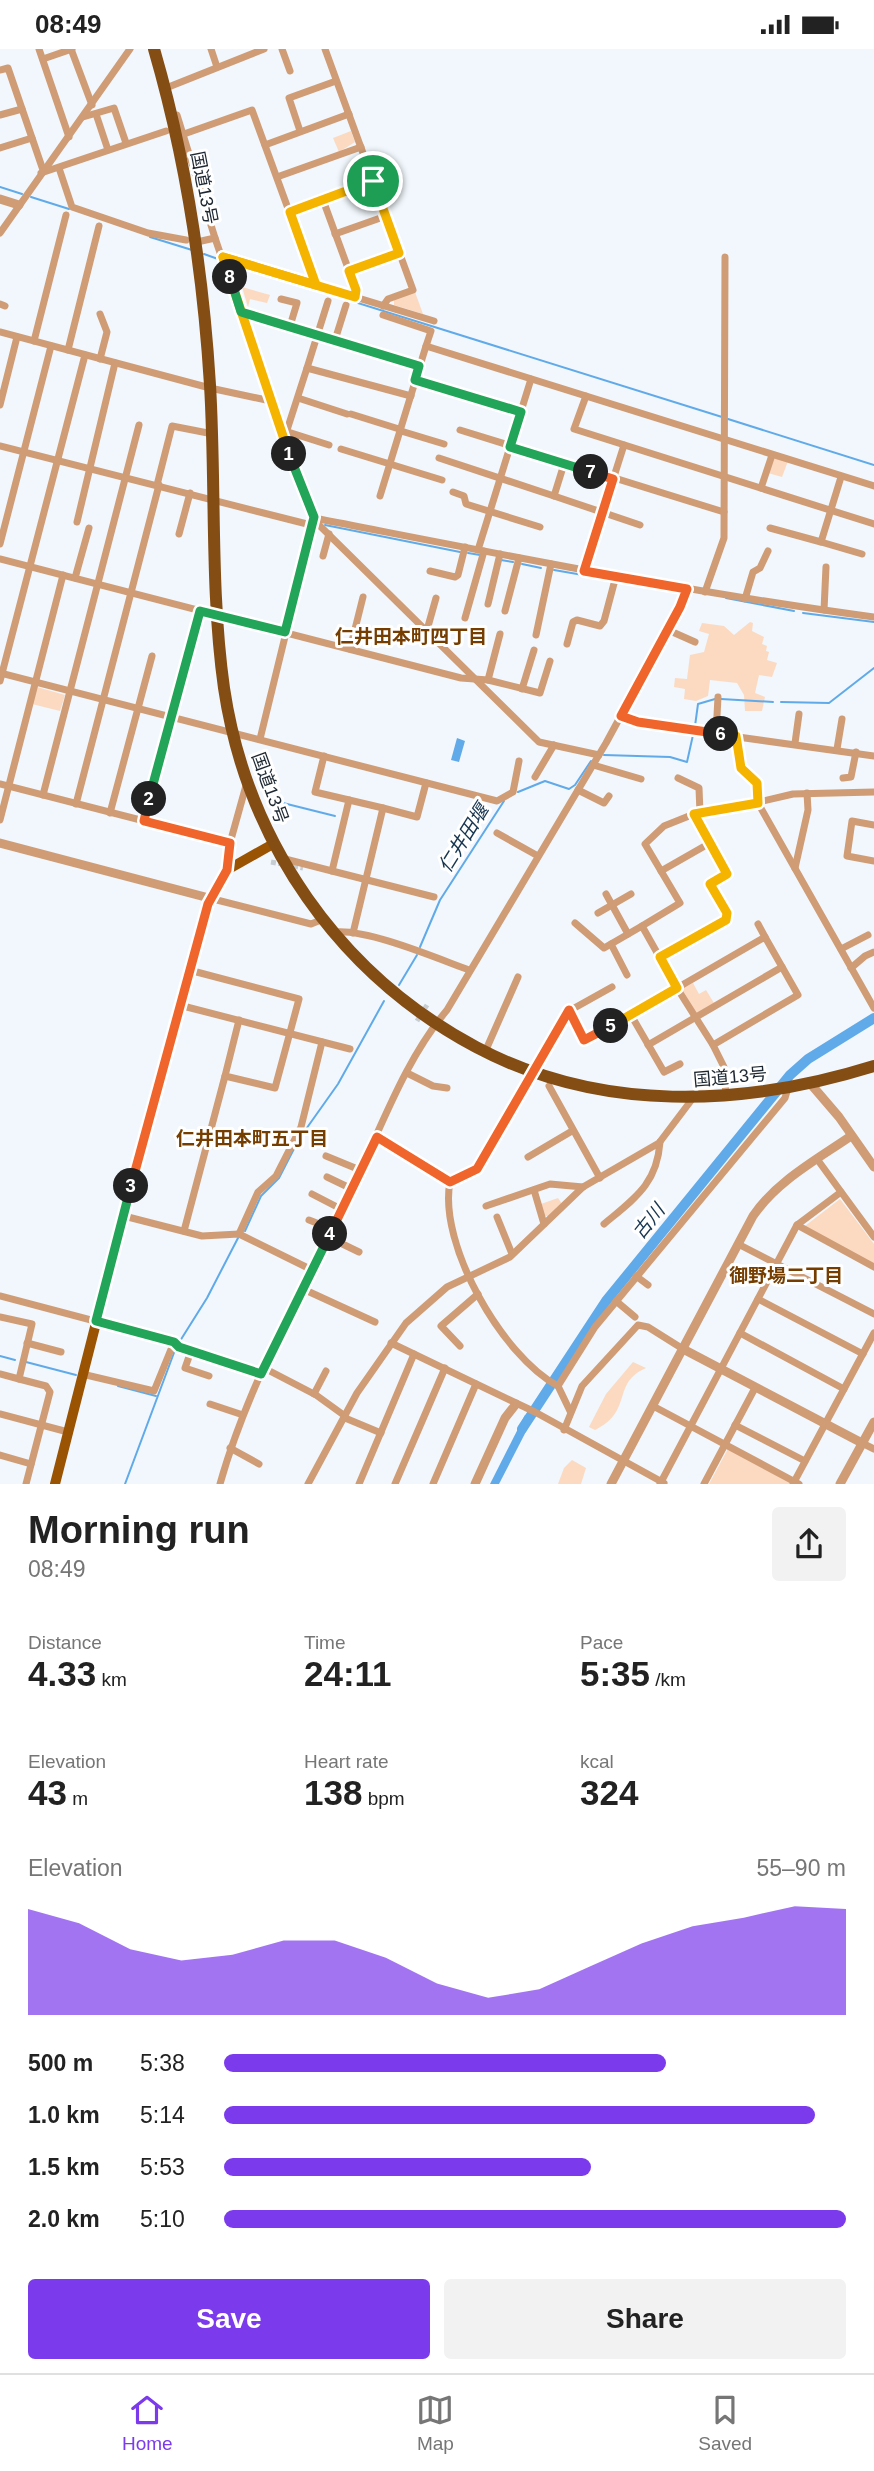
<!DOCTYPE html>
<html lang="en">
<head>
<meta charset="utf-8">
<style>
	body { margin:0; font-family:Helvetica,"Noto Sans JP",sans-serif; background:#f2f2f2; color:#222; height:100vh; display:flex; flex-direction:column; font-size:26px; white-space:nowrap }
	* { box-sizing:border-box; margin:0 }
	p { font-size:23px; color:#767676 }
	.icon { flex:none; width:38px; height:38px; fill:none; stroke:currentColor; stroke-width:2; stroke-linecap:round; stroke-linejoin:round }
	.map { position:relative; height:1435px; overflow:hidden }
	.side { display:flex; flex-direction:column; background:#fff; flex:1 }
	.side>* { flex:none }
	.pin { position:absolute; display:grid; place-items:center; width:60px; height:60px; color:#fff; margin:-30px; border:4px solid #fff; border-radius:50%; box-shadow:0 2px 7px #0007 }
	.km { position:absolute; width:35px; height:35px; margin:-18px; border-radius:50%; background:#222; color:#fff; font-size:19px; line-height:35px; text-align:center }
	.round { display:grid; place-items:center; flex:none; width:74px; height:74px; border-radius:7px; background:#f2f2f2 }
	.summary { display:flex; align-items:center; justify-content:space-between; height:119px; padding:0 28px }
	h1 { font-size:38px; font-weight:700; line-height:52px }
	.stats { display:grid; grid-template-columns:repeat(3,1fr); gap:10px; height:119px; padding:7px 28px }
	.stats div { display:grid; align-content:center }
	.stats b { font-size:35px; font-weight:700 }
	.stats small { font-size:19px; font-weight:400 }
	.stats p { font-size:19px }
	.chart { height:196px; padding:14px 28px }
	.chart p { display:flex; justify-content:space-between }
	.chart svg { width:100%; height:126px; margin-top:7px; fill:#7c3aed; opacity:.7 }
	.cta { display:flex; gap:14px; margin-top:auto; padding:14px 28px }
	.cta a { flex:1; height:80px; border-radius:7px; background:#7c3aed; color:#fff; font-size:28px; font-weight:700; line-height:80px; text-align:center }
	.cta a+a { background:#f2f2f2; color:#222 }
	ul { padding:0 28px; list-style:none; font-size:23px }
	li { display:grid; grid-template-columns:112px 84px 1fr; align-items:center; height:52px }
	li i { height:18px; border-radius:9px; background:#7c3aed }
	.status { display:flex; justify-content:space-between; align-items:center; height:49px; padding:0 35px; background:#fff; direction:ltr }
	.status svg { height:19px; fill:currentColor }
	.tab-bar { display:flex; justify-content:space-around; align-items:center; height:98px; border-top:2px solid #e0e0e0; background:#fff; font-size:19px; color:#767676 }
	.tab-bar a { display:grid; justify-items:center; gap:4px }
	.tab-bar .selected { color:#7c3aed }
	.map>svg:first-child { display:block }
	.green { fill:#fbdac1 }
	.water { fill:#60aae9 }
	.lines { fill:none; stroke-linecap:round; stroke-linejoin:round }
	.stream { stroke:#60aae9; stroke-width:2 }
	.river { stroke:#60aae9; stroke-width:10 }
	.pedestrian-tunnel { stroke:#c7cdd3; stroke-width:5; stroke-dasharray:5 2.5; stroke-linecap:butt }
	.minor { stroke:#cf9c75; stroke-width:7 }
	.tertiary { stroke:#cf9c75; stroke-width:9 }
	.primary { stroke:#9a5302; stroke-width:10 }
	.trunk { stroke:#844d14; stroke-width:12 }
	.split-1-casing { stroke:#fff; stroke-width:14 }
	.split-2-casing { stroke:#fff; stroke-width:14 }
	.split-3-casing { stroke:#fff; stroke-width:14 }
	.split-4-casing { stroke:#fff; stroke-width:14 }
	.split-5-casing { stroke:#fff; stroke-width:14 }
	.split-6-casing { stroke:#fff; stroke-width:14 }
	.split-7-casing { stroke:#fff; stroke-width:14 }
	.split-8-casing { stroke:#fff; stroke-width:14 }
	.split-9-casing { stroke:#fff; stroke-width:14 }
	.split-1 { stroke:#f5b400; stroke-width:9 }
	.split-2 { stroke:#22a559; stroke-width:9 }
	.split-3 { stroke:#f0652b; stroke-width:9 }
	.split-4 { stroke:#22a559; stroke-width:9 }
	.split-5 { stroke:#f0652b; stroke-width:9 }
	.split-6 { stroke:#f5b400; stroke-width:9 }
	.split-7 { stroke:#f0652b; stroke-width:9 }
	.split-8 { stroke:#22a559; stroke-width:9 }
	.split-9 { stroke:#f5b400; stroke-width:9 }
	.labels { text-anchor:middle; stroke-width:6; stroke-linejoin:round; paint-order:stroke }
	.street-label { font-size:18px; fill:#1d2731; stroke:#fff }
	.neighbourhood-label { font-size:19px; font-weight:bold; fill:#753e00; stroke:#fff }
	.water-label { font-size:19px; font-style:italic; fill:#16354f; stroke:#fff }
</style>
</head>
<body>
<div class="status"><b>08:49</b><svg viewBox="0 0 49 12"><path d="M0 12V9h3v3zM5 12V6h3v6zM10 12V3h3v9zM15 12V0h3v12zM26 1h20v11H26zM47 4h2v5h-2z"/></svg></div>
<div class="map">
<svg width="874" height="1435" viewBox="0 0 874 1435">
	<rect width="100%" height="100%" fill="#f1f7fc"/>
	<g class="green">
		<path d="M351 82 355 93 339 103 333 89Z"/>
		<path d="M242 238 270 246 267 254 250 250 248 258Z"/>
		<path d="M415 243 423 265 394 256V250Z"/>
		<path d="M774 408 788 412 782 428 768 424Z"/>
		<path d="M750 573 753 574 752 582 764 588 762 595 767 597 766 602 769 603 767 611 777 614 772 628 759 626 755 644 765 648 762 662H745L744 646 737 634 710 631 708 647 696 652 684 650 685 640 674 638 675 629 687 630 690 606 704 603 709 585 699 582 702 574 724 577 734 586Z"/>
		<path d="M37 638 65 646 60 662 32 655Z"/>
		<path d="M693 934 699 945 706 941 714 954 695 965 681 940Z"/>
		<path d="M558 1149 562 1155 550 1167H544L541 1155Z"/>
		<path d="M840 1150 874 1195V1216L805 1177Z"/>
		<path d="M633 1313 646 1319C611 1334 634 1362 595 1381L589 1378 606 1345Z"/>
		<path d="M730 1396 792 1429 789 1435H709Z"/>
		<path d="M572 1411 586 1419 581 1435H558L564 1419Z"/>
	</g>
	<g class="water">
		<path d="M457 689 465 692 459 713 451 711Z"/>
		<path d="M525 1366 533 1369 499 1435H490Z"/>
	</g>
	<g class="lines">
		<g class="stream">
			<path d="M0 138 22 145"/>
			<path d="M31 148 69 160"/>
			<path d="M150 188 192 201"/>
			<path d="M204 205 218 210"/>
			<path d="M227 213 722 368"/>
			<path d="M232 216 246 259"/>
			<path d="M249 269 284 377"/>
			<path d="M728 370 874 416"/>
			<path d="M288 386 314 462"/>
			<path d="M325 476 460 503"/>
			<path d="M468 504 480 506"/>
			<path d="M501 511 513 513"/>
			<path d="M522 515 541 519"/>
			<path d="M554 521 606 530"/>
			<path d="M620 533 679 541"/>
			<path d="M726 549 794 562"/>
			<path d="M803 564 874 573"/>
			<path d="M721 650 773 653"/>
			<path d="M781 653 829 654 874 619"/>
			<path d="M695 677 698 655 715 650"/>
			<path d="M604 706 670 708 687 713 693 686"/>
			<path d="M518 743 545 732 569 740 575 736 591 712"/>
			<path d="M267 750 335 767"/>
			<path d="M420 898 440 851 504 752"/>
			<path d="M399 936 417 906"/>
			<path d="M245 1182 261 1147 279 1129 299 1090 338 1035 384 952"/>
			<path d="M180 1292 207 1249 238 1189"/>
			<path d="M0 1307 15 1311"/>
			<path d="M26 1313 76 1326"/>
			<path d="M118 1337 156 1347"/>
			<path d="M125 1435 175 1301"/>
		</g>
		<path class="river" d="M522 1380 606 1252 790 1026 808 1010 874 969"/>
		<g class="pedestrian-tunnel">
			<path d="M271 813 303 819"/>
			<path d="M417 972 427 956"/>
		</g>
		<g class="minor">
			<path d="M39 0 69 88"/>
			<path d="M71 0 92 56"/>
			<path d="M211 0 217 18"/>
			<path d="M282 0 290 22"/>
			<path d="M325 0 413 241 388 250 383 257"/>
			<path d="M43 10 72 0"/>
			<path d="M0 21 8 19 43 121"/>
			<path d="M166 39 264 0"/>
			<path d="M96 65 108 101"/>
			<path d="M0 66 22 60"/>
			<path d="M177 66 215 189"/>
			<path d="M83 68 114 59 126 94"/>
			<path d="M300 82 289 49 336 32"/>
			<path d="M184 85 252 61 316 236"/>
			<path d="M265 96 349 65"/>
			<path d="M0 99 32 89"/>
			<path d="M59 119 72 158 148 184 186 191"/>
			<path d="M41 124 166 82"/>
			<path d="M277 128 361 98"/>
			<path d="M323 151 356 241 355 248"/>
			<path d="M290 163 373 132"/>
			<path d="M0 184 130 0"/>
			<path d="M335 185 386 167"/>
			<path d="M197 193 215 189 281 383 309 460 319 476 539 693 599 706"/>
			<path d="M223 208 434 272"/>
			<path d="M349 222 399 204"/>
			<path d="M281 250 297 254 290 277"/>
			<path d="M0 255 5 257"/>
			<path d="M241 263 419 317"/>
			<path d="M100 265 107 283 100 310"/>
			<path d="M383 266 431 282 426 297"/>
			<path d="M0 283 210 339 271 352"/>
			<path d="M335 291 346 256"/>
			<path d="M34 292 66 166"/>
			<path d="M68 301 99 177"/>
			<path d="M307 319 328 252"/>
			<path d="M415 331 521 363"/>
			<path d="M586 347 574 380 874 475"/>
			<path d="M298 349 347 365"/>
			<path d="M0 356 17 288"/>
			<path d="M351 365 399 380"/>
			<path d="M287 381 307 319 411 347"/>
			<path d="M460 381 724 463"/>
			<path d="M285 382 329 396"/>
			<path d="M401 382 444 395"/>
			<path d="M0 397 311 476"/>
			<path d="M341 400 442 431"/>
			<path d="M439 409 554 447 564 415"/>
			<path d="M157 436 172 377 213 385"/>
			<path d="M761 439 772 406"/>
			<path d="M453 443 464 447 466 455 540 478"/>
			<path d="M380 447 426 297 874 437"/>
			<path d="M554 447 640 476"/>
			<path d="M77 473 115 314"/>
			<path d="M770 479 821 493 841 428"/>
			<path d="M179 485 190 444"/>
			<path d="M821 493 862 505"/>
			<path d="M0 495 51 297"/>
			<path d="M478 501 531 330"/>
			<path d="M323 507 329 485"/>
			<path d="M0 510 461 629 488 631 540 644 550 612"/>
			<path d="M430 522 455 528 458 526 465 498"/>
			<path d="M584 522 624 396"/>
			<path d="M75 529 89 479"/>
			<path d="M705 543 724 489 725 208"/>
			<path d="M745 550 753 523 760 519 768 502"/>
			<path d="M488 555 500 505"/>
			<path d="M824 561 826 518"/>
			<path d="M505 562 519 509"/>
			<path d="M465 569 484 502"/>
			<path d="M427 581 436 549"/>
			<path d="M668 581 695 593"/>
			<path d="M536 586 551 515"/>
			<path d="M567 595 573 573 577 571 600 577 604 572 616 527"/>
			<path d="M350 600 363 548"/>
			<path d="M0 624 497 752 513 743 519 712"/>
			<path d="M488 631 500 585"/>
			<path d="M0 632 85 306"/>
			<path d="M522 640 534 601"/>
			<path d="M621 667 695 682 874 707"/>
			<path d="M716 685 718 648"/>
			<path d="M736 687 741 719 757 734 758 754 874 959"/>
			<path d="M260 690 314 469C500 505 686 543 874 568"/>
			<path d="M795 694 799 665"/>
			<path d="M837 700 842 670"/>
			<path d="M324 707 315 743 383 759"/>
			<path d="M593 716 641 730"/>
			<path d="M535 728 554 696"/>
			<path d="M678 729 699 739 700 764"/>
			<path d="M843 729 851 728 856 703"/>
			<path d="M0 735 230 794"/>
			<path d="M578 741 604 754 609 747"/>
			<path d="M43 746 139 376"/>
			<path d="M76 755 159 436"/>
			<path d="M110 764 152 607"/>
			<path d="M0 771 63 526"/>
			<path d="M144 772 200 562"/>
			<path d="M874 776 852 772 847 807 874 812"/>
			<path d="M497 784 538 807"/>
			<path d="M285 810 434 848"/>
			<path d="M795 819 808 761 807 744"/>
			<path d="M227 821 230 794 247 733"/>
			<path d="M332 822 349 751"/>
			<path d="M661 822 710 794"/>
			<path d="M606 845 628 885"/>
			<path d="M209 849 311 875 321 871"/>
			<path d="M598 864 631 845"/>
			<path d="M575 874 604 899 611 895"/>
			<path d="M758 875 765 888"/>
			<path d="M642 877 680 854 645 795 664 777 694 765 712 764 793 745 874 743"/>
			<path d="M335 883C368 880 436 909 469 921"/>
			<path d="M353 884 383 759 417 768 426 734"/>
			<path d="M765 888 798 946 713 996 677 939Z"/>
			<path d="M841 900 868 886"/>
			<path d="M660 909 726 871 728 864 710 835 727 825 694 765"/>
			<path d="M851 919 865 907 874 903"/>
			<path d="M189 921 299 950 275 1039 225 1027 239 971"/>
			<path d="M179 956 350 1000"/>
			<path d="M569 962 612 938"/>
			<path d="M631 966 664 1023 680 1015"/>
			<path d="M648 996 782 918"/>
			<path d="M713 996 724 1018 726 1048"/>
			<path d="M485 1003 518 928"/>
			<path d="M407 1024 433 1037 447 1039"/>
			<path d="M549 1037 600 1129"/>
			<path d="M377 1088 450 1133C438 1195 502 1307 558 1337"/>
			<path d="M326 1107 360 1121"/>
			<path d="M528 1108 572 1082"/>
			<path d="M817 1110 874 1188"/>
			<path d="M327 1128 352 1140"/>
			<path d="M450 1133 477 1120 569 962 584 991 677 939 642 877 611 895 627 926"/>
			<path d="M534 1141 544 1175"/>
			<path d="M312 1145 341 1160"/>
			<path d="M486 1157 550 1135 583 1138"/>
			<path d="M124 1167 202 1187 239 1185 312 1221"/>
			<path d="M497 1168 512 1205"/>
			<path d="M309 1171 332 1180"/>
			<path d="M604 1175C635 1149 657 1135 660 1093"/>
			<path d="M797 1176 874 1218"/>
			<path d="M184 1182 225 1027"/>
			<path d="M239 1185 258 1143 276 1127 301 1078 322 993"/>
			<path d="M328 1188 359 1203"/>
			<path d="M738 1195 874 1265"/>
			<path d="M636 1227 648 1236"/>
			<path d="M303 1240 375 1273"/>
			<path d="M0 1247 174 1293 179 1298 261 1325"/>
			<path d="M758 1250 863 1305"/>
			<path d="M616 1252 635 1268"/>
			<path d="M0 1268 32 1275 19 1330 46 1337 50 1343 26 1435"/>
			<path d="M740 1284 844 1340"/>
			<path d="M27 1294 61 1303"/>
			<path d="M391 1294 535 1363 664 1434"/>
			<path d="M460 1297 441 1277 478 1245"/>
			<path d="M191 1302 185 1319 209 1327"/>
			<path d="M264 1319 316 1346 345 1367"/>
			<path d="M0 1325 19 1330"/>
			<path d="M82 1325 154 1342 174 1293"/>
			<path d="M314 1345 326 1322"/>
			<path d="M210 1355 243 1366"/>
			<path d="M653 1357 799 1435"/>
			<path d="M570 1362 558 1337 595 1278 785 1049 788 1039"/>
			<path d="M0 1365 68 1383"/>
			<path d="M345 1369 381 1384"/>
			<path d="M735 1376 805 1412"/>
			<path d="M564 1381 582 1337 638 1276 648 1278 683 1300"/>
			<path d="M862 1394 874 1400"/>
			<path d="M230 1399 259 1415"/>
			<path d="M0 1406 31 1415"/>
			<path d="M220 1435C249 1332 305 1236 352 1139 381 1080 404 1012 447 961L606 694 680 558 687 539"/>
			<path d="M308 1435 357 1344 406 1274 447 1238 510 1208 583 1138 659 1094 693 1049"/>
			<path d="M359 1435 414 1305"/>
			<path d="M395 1435 445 1319"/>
			<path d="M433 1435 476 1335"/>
			<path d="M660 1435 797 1176 841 1143"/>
			<path d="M704 1435 755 1339"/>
			<path d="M793 1435 874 1284"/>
		</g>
		<g class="tertiary">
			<path d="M0 150 19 156"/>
			<path d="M0 794 209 849"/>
			<path d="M809 1033 839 1068 874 1118"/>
			<path d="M683 1300 862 1394"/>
			<path d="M475 1435 505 1369 516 1355"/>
			<path d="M611 1435 753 1167C777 1132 816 1111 851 1087"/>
			<path d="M840 1435 874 1373"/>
		</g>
		<path class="primary" d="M55 1435 150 1062 208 855 227 821 273 795"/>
		<path class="trunk" d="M154 0C186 110 203 222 210 336 216 436 210 540 224 639 247 793 339 925 476 998 600 1064 743 1058 874 1017"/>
	</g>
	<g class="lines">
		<g class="split-1-casing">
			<path id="split-1" d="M289 405 223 208 316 236 290 163 373 132"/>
		</g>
		<g class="split-2-casing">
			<path id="split-2" d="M149 750 200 562 285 583 314 468 289 405"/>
		</g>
		<g class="split-3-casing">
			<path id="split-3" d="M131 1137 208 855 227 821 230 794 144 772 149 750"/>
		</g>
		<g class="split-4-casing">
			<path id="split-4" d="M131 1137 96 1272 174 1293 179 1298 261 1325 330 1185"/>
		</g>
		<g class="split-5-casing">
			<path id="split-5" d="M330 1185 377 1088 450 1133 477 1120 569 961 584 991 611 977"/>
		</g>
		<g class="split-6-casing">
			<path id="split-6" d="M611 977 677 939 660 908 726 871 727 864 710 835 727 825 694 765 758 754 757 734 741 719 736 687 721 685"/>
		</g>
		<g class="split-7-casing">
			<path id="split-7" d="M591 423 613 430 584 522 687 540 680 558 621 667 638 673 721 685"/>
		</g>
		<g class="split-8-casing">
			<path id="split-8" d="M230 228 241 263 419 317 415 331 521 363 510 398 591 423"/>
		</g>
		<g class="split-9-casing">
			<path id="split-9" d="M230 228 223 208 355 248 356 241 349 222 399 204 373 132"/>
		</g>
		<use href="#split-1" class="split-1"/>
		<use href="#split-2" class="split-2"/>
		<use href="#split-3" class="split-3"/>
		<use href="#split-4" class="split-4"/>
		<use href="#split-5" class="split-5"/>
		<use href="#split-6" class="split-6"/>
		<use href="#split-7" class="split-7"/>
		<use href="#split-8" class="split-8"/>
		<use href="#split-9" class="split-9"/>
	</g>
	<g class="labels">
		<g class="street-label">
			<text transform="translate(204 139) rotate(79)" y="6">国道13号</text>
			<text transform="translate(270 739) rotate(70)" y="6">国道13号</text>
			<text transform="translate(730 1028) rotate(-5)" y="6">国道13号</text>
		</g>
		<g class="neighbourhood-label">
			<text x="411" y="594">仁井田本町四丁目</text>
			<text x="252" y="1096">仁井田本町五丁目</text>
			<text x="786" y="1233">御野場二丁目</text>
		</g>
		<g class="water-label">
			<text transform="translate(463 789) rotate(-58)" y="7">仁井田堰</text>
			<text transform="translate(648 1172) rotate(-51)" y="7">古川</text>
		</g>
	</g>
</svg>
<div class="pin" style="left:373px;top:132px;background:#1e9e55"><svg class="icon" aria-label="arrive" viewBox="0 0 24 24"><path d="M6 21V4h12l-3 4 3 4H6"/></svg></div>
<b class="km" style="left:289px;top:405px">1</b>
<b class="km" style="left:149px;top:750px">2</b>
<b class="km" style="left:131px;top:1137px">3</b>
<b class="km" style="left:330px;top:1185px">4</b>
<b class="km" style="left:611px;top:977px">5</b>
<b class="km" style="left:721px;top:685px">6</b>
<b class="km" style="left:591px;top:423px">7</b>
<b class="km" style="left:230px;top:228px">8</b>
</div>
<section class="side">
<div class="summary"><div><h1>Morning run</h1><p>08:49</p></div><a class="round"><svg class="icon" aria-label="share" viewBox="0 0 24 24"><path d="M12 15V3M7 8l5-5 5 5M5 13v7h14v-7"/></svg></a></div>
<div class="stats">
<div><p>Distance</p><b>4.33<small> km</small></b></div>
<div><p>Time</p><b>24:11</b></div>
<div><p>Pace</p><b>5:35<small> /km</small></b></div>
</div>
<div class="stats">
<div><p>Elevation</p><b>43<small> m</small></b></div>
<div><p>Heart rate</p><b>138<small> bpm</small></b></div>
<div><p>kcal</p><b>324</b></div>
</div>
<div class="chart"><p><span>Elevation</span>55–90 m</p>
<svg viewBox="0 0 160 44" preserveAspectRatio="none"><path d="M0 44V7L10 12L20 21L30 25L40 23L50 18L60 18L70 24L80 33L90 38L100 35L110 27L120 19L130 13L140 10L150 6L160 7V44z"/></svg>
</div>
<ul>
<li><b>500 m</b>5:38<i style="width:71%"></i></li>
<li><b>1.0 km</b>5:14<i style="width:95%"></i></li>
<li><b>1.5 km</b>5:53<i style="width:59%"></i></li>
<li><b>2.0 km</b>5:10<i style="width:100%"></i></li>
</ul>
<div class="cta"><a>Save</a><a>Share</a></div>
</section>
<nav class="tab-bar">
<a class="selected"><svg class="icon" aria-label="home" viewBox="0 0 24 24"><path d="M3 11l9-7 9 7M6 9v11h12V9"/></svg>Home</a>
<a><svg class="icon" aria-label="map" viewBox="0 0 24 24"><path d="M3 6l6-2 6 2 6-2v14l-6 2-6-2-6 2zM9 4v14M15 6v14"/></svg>Map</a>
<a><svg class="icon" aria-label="saved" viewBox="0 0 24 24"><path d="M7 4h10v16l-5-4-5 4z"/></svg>Saved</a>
</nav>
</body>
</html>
